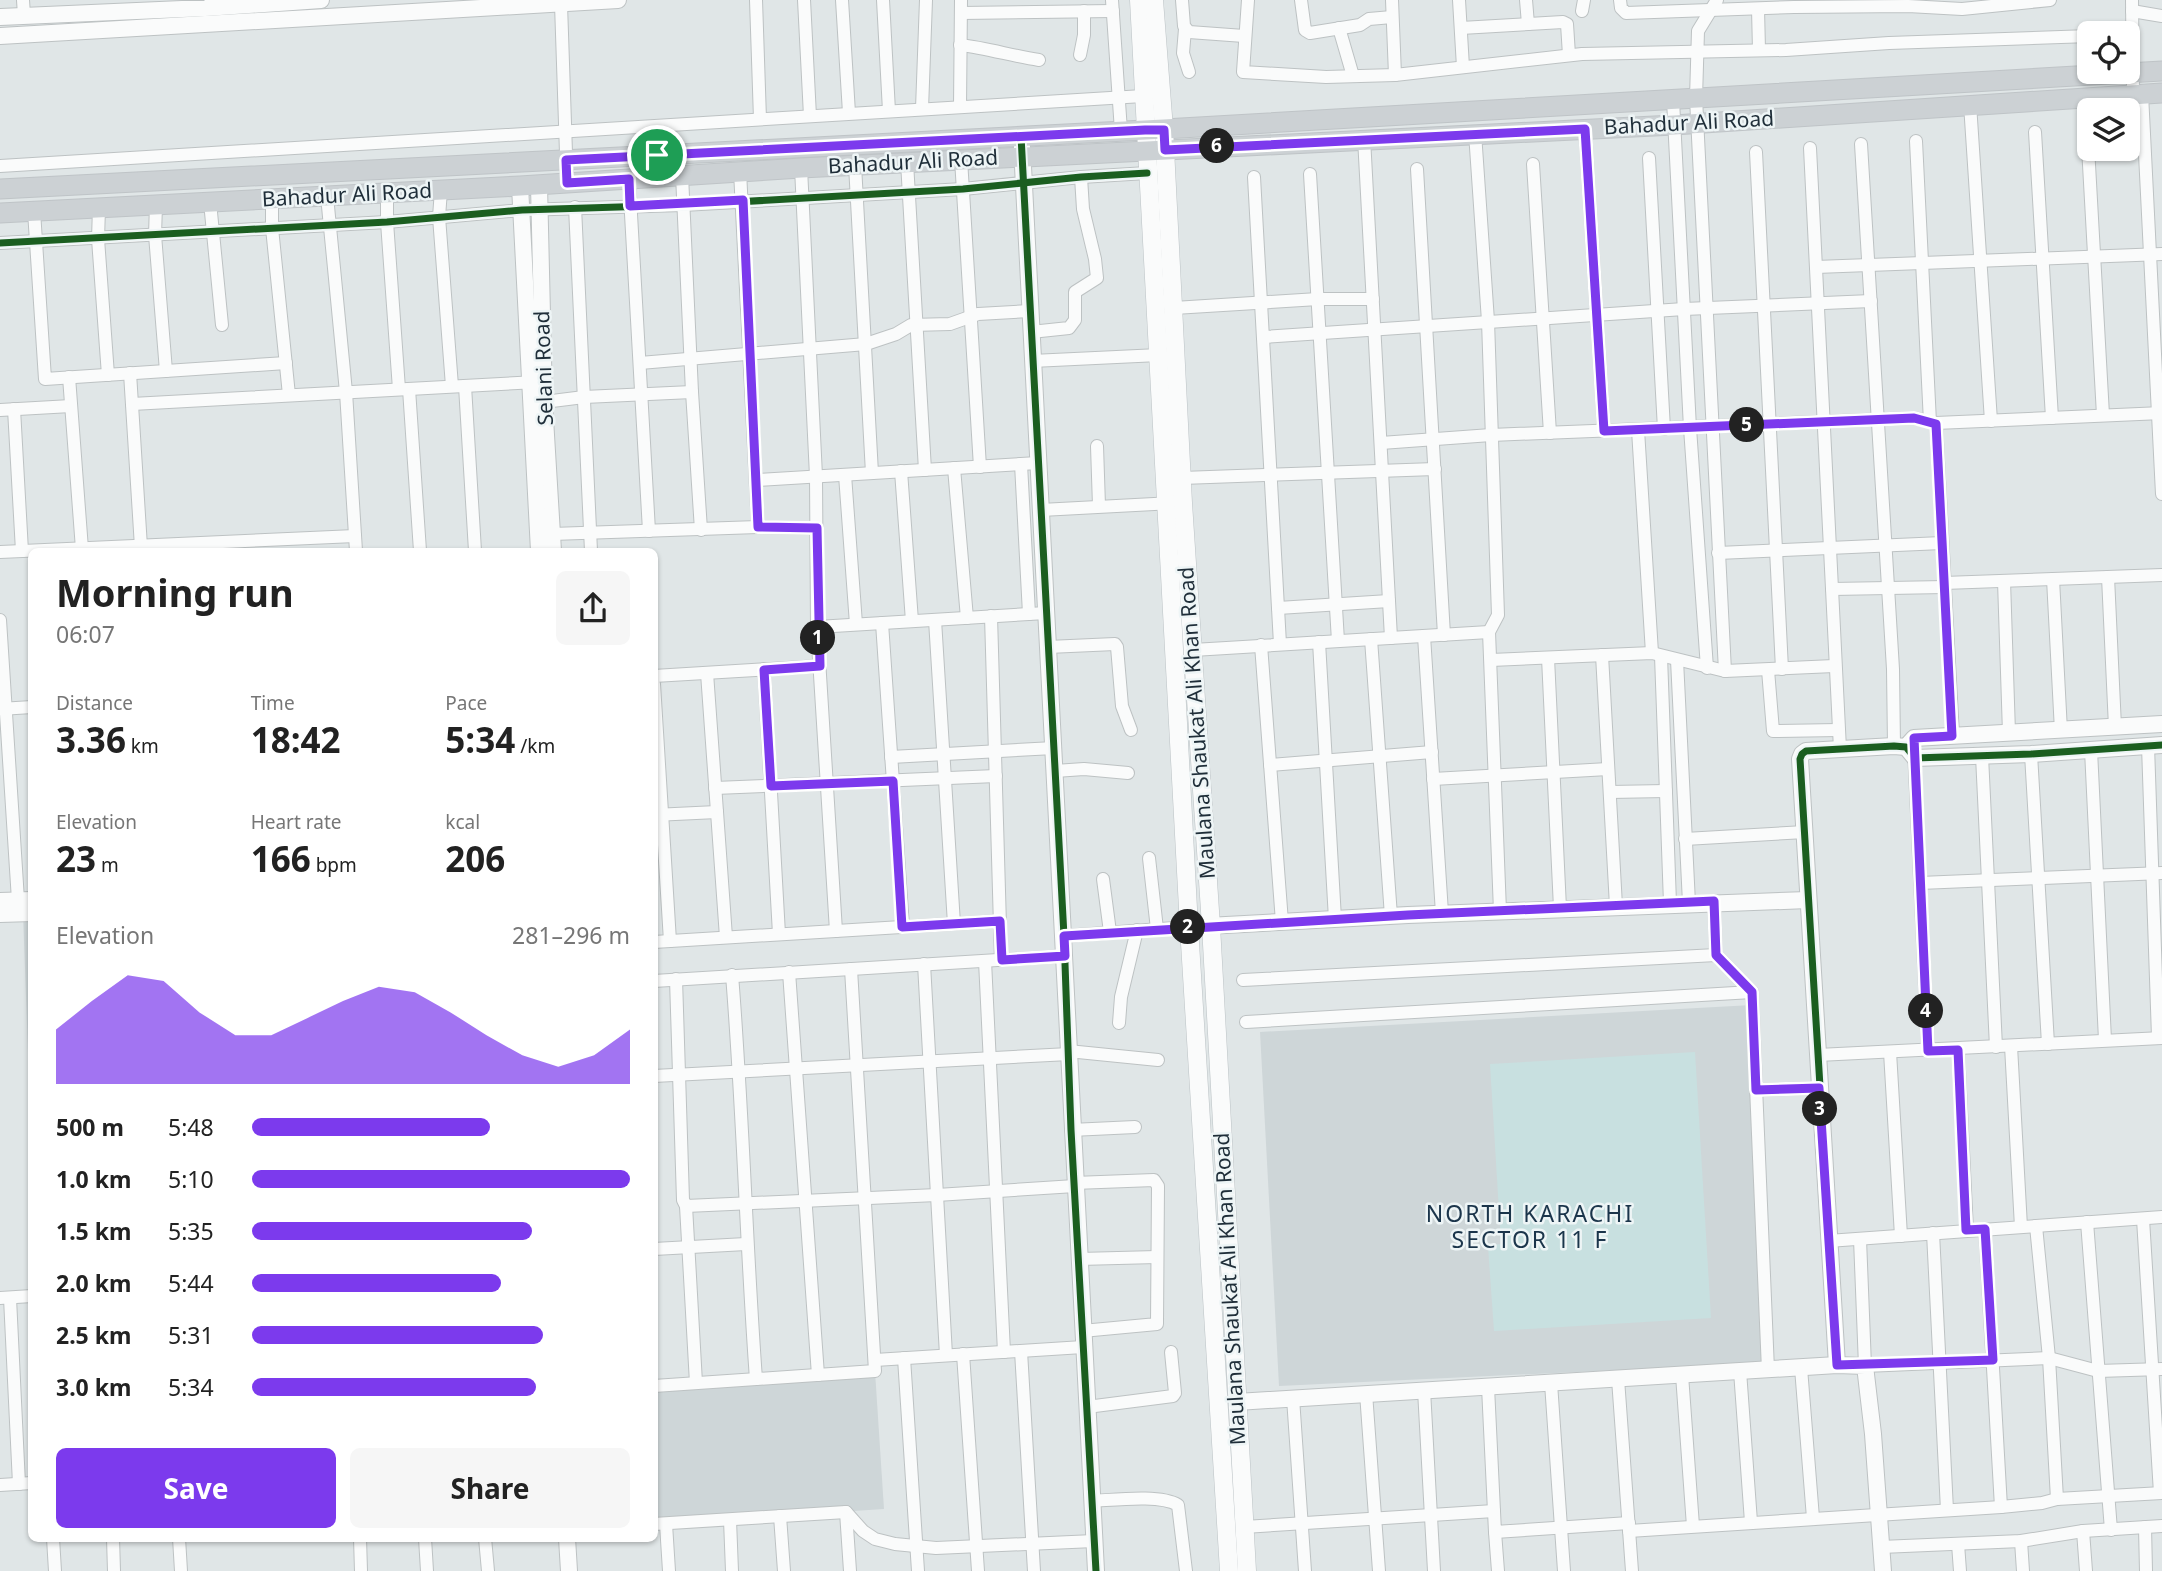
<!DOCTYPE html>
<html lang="en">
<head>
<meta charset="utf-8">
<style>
	body { margin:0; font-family:"Noto Sans",sans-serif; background:#f6f6f6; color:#222; height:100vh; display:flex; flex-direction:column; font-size:26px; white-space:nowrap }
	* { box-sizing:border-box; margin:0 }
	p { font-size:23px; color:#767676 }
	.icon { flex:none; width:38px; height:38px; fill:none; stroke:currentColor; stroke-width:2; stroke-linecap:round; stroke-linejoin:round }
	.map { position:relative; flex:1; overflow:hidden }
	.details { position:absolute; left:28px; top:548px; width:630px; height:994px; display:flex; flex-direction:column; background:#fff; border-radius:10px; box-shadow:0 2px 5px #0004 }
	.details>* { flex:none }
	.tools { position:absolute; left:2077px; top:21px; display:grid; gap:14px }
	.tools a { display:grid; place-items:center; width:63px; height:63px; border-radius:10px; background:#fff; box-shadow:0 2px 5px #0004; font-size:35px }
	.pin { position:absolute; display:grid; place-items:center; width:60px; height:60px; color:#fff; margin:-30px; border:4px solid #fff; border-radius:50%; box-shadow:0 2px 7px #0007 }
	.km { position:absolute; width:35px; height:35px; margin:-18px; border-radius:50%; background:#222; color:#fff; font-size:19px; line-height:35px; text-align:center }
	.round { display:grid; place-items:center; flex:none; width:74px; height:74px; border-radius:10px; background:#f6f6f6 }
	.head { display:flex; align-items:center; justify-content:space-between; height:119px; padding:0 28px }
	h1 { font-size:38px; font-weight:700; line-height:52px }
	.stats { display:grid; grid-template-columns:repeat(3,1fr); gap:10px; height:119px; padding:7px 28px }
	.stats div { display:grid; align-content:center }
	.stats b { font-size:35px; font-weight:700 }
	.stats small { font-size:19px; font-weight:400 }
	.stats p { font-size:19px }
	.chart { height:196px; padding:14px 28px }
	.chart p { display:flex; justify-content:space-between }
	.chart svg { width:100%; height:126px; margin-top:7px; fill:#7c3aed; opacity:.7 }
	.button { display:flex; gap:14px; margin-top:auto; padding:14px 28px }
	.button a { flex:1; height:80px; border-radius:10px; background:#7c3aed; color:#fff; font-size:28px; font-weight:700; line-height:80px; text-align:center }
	.button a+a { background:#f6f6f6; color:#222 }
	ul { padding:0 28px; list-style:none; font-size:23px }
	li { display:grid; grid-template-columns:112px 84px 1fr; align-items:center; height:52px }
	li i { height:18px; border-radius:9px; background:#7c3aed }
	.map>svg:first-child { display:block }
	.built { fill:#ced6d8 }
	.green { fill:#c8e0e0 }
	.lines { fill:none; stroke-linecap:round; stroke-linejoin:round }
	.minor-casing { stroke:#bdc2c3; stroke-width:14 }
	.tertiary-casing { stroke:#bdc2c3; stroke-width:18 }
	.secondary-casing { stroke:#bbc2c5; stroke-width:19 }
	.primary-casing { stroke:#bfc4c7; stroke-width:21 }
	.minor { stroke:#fafbfb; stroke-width:12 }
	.tertiary { stroke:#fafbfb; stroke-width:16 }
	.secondary { stroke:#fafbfb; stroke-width:18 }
	.primary { stroke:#ccd1d4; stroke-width:19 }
	.cycleway-casing { stroke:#eef5f6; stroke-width:11 }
	.cycleway { stroke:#1b5e20; stroke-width:7 }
	.route-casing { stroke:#fff; stroke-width:14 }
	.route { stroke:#7c3aed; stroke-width:9 }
	.labels { text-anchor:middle; stroke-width:5; stroke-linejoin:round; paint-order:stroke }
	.street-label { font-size:21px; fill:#1f2e39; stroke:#eef5f6 }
	.neighbourhood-label { font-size:23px; letter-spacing:2px; fill:#1b354b; stroke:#eef5f6 }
</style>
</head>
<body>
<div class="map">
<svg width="2162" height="1571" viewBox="0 0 2162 1571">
	<rect width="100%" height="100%" fill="#e0e6e7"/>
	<g class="built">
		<path d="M23 913H32L31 1136Z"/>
		<path d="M1752 1005 1767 1363 1279 1386 1260 1032Z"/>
		<path d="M875 1371 884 1509 655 1524V1386Z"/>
	</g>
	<path class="green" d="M1695 1052 1711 1318 1494 1331 1488 1246 1501 1244 1490 1064Z"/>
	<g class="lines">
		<g class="minor-casing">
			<g id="minor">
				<path d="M23 0 24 15"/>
				<path d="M756 0 760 119"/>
				<path d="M804 0 810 116"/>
				<path d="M842 0 849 113"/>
				<path d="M883 0 889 111"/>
				<path d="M1112 0 1121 131"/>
				<path d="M1182 0 1184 26 1189 32 1244 36"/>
				<path d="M1248 0 1243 72 1326 77 1395 75 1582 54 1786 50 1889 43 2090 36"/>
				<path d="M1301 0 1305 30 1310 33 1360 25 1369 19 1392 17"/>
				<path d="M1392 0 1395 75"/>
				<path d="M1459 0 1463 67"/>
				<path d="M1526 0 1528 24"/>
				<path d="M1620 0 1621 8 1626 13 1794 7 1908 6 1962 9 2050 0"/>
				<path d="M1717 0 1698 31 1696 98 1725 671"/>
				<path d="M2132 0 2133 94"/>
				<path d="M561 4 567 183"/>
				<path d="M1758 9 1759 50"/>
				<path d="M1582 11 1584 0"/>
				<path d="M2132 11 2162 16"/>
				<path d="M961 13 1113 11"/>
				<path d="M1339 28 1353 76"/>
				<path d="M1461 28 1563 22 1567 24 1569 55"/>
				<path d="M1185 29 1183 53 1189 72"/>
				<path d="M960 45C987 48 1012 56 1039 60"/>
				<path d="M1080 55 1084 35V11"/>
				<path d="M2142 94 2162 494"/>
				<path d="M1673 100 1690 428 1707 668"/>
				<path d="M1970 104 1991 421"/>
				<path d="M960 107 961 0"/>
				<path d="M922 109 926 0"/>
				<path d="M1585 129 1604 431"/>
				<path d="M2087 129 2103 415"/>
				<path d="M2035 132 2052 418"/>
				<path d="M1475 133 1488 321 1498 615 1489 632 1500 911"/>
				<path d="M1364 138 1391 638"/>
				<path d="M1916 141 1930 422"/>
				<path d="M1861 144 1893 669 1894 746"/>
				<path d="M1810 148 1840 749"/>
				<path d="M1756 152 1782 669"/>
				<path d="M1649 158 1664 429"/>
				<path d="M961 159 980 467"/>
				<path d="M907 162 925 470"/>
				<path d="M1533 164 1550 433"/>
				<path d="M855 165 872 473"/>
				<path d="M0 166 1143 96"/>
				<path d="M801 168 816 476 817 627 836 931"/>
				<path d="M1417 169 1444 635"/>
				<path d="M740 171 758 527"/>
				<path d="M1310 174 1338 641"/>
				<path d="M682 175 692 392 701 530"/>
				<path d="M1254 177 1280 644"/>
				<path d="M629 179 649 531"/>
				<path d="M441 190 439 217 452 386"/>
				<path d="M387 193V222L399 389"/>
				<path d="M327 196 346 392 356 551"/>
				<path d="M272 199V228L289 395"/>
				<path d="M210 202 222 325"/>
				<path d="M156 205 155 235 166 371"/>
				<path d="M575 207 591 551"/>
				<path d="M99 208 98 239 108 375"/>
				<path d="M34 211 45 379 286 363"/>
				<path d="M0 243 387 222 522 210 683 205 963 189 1081 177 1147 173"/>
				<path d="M1816 267 2162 254"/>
				<path d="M1174 308 1318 299H1373"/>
				<path d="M1031 332 1069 328 1075 320V292L1097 278 1095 259 1083 209 1081 177"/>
				<path d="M1263 337 1684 309 1871 301"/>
				<path d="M1032 361 1159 355"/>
				<path d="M640 363 866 344 896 334 911 325 950 324 978 314 1029 311"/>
				<path d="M130 373 141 547"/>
				<path d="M69 377 82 549"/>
				<path d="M465 386 475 551"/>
				<path d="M409 389 420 551"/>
				<path d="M544 402 584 397 692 392"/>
				<path d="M132 404 537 382"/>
				<path d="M14 409 22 551"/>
				<path d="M0 410 71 406"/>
				<path d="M1936 423 1953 736"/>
				<path d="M1638 430 1652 653"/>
				<path d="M1381 443 1491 435 1914 418 1936 423 2162 413"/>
				<path d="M1097 446 1099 506"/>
				<path d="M1021 464 1029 614"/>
				<path d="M954 468 967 618"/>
				<path d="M901 471 912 621"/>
				<path d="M845 475 856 624"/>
				<path d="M1182 478 1435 469"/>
				<path d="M757 480 1038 463"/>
				<path d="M1041 510 1173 503"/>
				<path d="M552 534 758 527 817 528"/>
				<path d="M0 552 355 536"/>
				<path d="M1718 553 1942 543"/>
				<path d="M2108 577 2115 727"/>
				<path d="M2053 579 2061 731"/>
				<path d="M2004 581 2009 733"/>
				<path d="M1944 583 2162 575"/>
				<path d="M1832 589 1945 587"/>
				<path d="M1278 608 1389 601"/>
				<path d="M991 616 1001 960"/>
				<path d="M0 620 18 900"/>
				<path d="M935 620 954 924"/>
				<path d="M882 623 903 927"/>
				<path d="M817 627 1046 613"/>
				<path d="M1424 636 1442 913"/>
				<path d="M1371 639 1391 916"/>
				<path d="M1319 642 1335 919"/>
				<path d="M1261 645 1282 922"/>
				<path d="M1048 647 1115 644 1117 647 1122 706 1131 730"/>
				<path d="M1193 650 1489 632"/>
				<path d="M1602 655 1616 906"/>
				<path d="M1661 656 1670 903"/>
				<path d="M1548 658 1560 908"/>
				<path d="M1491 660 1652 653 1725 671 1834 666"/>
				<path d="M1677 660 1689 903"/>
				<path d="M764 669 779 934"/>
				<path d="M1768 670 1773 731 1838 730"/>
				<path d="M707 673 726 937"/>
				<path d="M654 676 820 666"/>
				<path d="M654 684 670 941"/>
				<path d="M0 709 32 707"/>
				<path d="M2148 746 2158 1037"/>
				<path d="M1914 749 1928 1051"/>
				<path d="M2091 750 2105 1040"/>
				<path d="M2031 754 2048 1044"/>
				<path d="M1982 756 1996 1047"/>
				<path d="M891 757 1054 748"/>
				<path d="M1270 765 1432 752"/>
				<path d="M1055 771 1084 769 1128 773"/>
				<path d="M1433 779 1608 769"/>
				<path d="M715 788 996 776"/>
				<path d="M1610 792 1666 791"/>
				<path d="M654 815 717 812"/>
				<path d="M1685 839 1805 832"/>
				<path d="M1149 858 1157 929"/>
				<path d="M1103 879 1110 932"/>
				<path d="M1920 883 2162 873"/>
				<path d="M1714 901 1716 955"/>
				<path d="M1064 936 1189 927"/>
				<path d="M654 942 1000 921"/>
				<path d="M985 961 1004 1352"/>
				<path d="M924 964 946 1355"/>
				<path d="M789 972 818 1375"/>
				<path d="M732 975C743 1110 746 1244 756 1379"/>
				<path d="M676 979 683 1200 686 1206 696 1383"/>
				<path d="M1243 980 1716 955 1752 992 1768 1370"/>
				<path d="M654 981 1065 956"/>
				<path d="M1246 1022 1752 992"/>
				<path d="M1119 1023 1121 997 1137 930"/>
				<path d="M2011 1046 2021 1227"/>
				<path d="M1958 1050 1967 1230"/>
				<path d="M1068 1051 1158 1060"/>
				<path d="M1890 1052 1901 1236"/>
				<path d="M1818 1055 2162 1038"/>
				<path d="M654 1076 1069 1054"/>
				<path d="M1756 1090 1819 1088"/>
				<path d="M1071 1130 1135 1127"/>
				<path d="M1074 1183 1154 1180 1158 1186 1157 1324 1082 1331"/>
				<path d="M686 1206 937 1195 1075 1186"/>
				<path d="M2143 1219 2160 1493"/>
				<path d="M2087 1222 2111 1530"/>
				<path d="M2036 1226 2049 1358 2057 1499"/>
				<path d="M1985 1229 2001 1507"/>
				<path d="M1933 1233 1947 1510"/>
				<path d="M1860 1239 1865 1366 2049 1358 2098 1371 2162 1369"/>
				<path d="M1828 1241 2162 1217"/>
				<path d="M654 1249 746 1244"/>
				<path d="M1079 1259 1157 1257"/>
				<path d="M0 1298 32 1296"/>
				<path d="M10 1298 19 1484"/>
				<path d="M1021 1351 1034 1571"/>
				<path d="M963 1354 978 1571"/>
				<path d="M904 1358 918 1571"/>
				<path d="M875 1360 1083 1347"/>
				<path d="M1801 1368 1813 1518"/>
				<path d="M1740 1371 1751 1522"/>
				<path d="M1682 1375 1693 1526"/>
				<path d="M1618 1379 1632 1571"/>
				<path d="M1551 1383 1564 1571"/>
				<path d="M654 1386 875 1371 851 969"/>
				<path d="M1488 1387 1495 1532 1629 1523"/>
				<path d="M1424 1390 1434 1571"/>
				<path d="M1366 1393 1379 1571"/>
				<path d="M1293 1398 1305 1571"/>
				<path d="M1087 1407 1173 1396 1175 1393 1171 1352"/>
				<path d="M0 1485 32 1483"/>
				<path d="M1092 1501C1114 1500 1160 1494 1178 1505L1186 1571"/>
				<path d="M846 1512 850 1571"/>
				<path d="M780 1516 784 1571"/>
				<path d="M730 1520 732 1571"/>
				<path d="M654 1524 846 1512 863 1531 875 1539 895 1544 936 1548 1094 1541"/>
				<path d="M666 1524 669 1571"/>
				<path d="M1244 1527 1494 1511"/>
				<path d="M2145 1527 2146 1571"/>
				<path d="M1629 1531 2001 1507 2042 1503 2057 1499 2162 1493"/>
				<path d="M2083 1531 2086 1571"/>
				<path d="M1495 1532 1498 1571"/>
				<path d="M53 1538 55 1571"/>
				<path d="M113 1538 114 1571"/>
				<path d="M179 1538 181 1571"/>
				<path d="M360 1538 361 1571"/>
				<path d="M425 1538 427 1571"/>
				<path d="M485 1538 488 1571"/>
				<path d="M2021 1541 2023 1571"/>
				<path d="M1958 1544 1960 1571"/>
				<path d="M1881 1547 2021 1541 2083 1531 2162 1526"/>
			</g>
		</g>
		<g class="tertiary-casing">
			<g id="tertiary">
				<path d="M0 17 205 8 321 0"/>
				<path d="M0 36 618 0"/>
				<path d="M1022 147 1096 1571"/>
				<path d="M539 185 544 402 553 551"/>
				<path d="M520 186 539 551"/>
				<path d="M1906 747 1914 738 2162 724"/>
				<path d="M0 901 32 900"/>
				<path d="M0 914 32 913"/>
				<path d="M1189 927 1408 915 1808 900"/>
				<path d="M1837 1365 1800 759 1802 754 1806 751 1894 746 1906 747 1915 758 2031 754 2162 745"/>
				<path d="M1237 1402 1837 1365 1865 1366 1873 1434 1883 1571"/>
				<path d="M567 1538 569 1571"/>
			</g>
		</g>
		<g class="secondary-casing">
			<g id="secondary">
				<path d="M1139 0 1189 927 1229 1571"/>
				<path d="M1154 0 1164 129 1183 503 1211 926 1247 1571"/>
			</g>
		</g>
		<g class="primary-casing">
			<g id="primary">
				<path d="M0 189 1164 129 2162 71"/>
				<path d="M0 213 520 186 801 168 1674 125 2162 93"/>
			</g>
		</g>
		<use href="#minor" class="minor"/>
		<use href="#tertiary" class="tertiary"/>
		<use href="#secondary" class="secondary"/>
		<use href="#primary" class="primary"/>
		<g class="cycleway-casing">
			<g id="cycleway">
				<path d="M1021 136 1064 936 1071 1130 1096 1571"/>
				<path d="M0 243 387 222 522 210 683 205 963 189 1081 177 1147 173"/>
				<path d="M1837 1365 1800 759 1802 754 1806 751 1894 746 1906 747 1915 758 2031 754 2162 745"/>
			</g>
		</g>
		<use href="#cycleway" class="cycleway"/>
	</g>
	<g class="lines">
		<g class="route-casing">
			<path id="route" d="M1585 129 1604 431 1914 418 1936 424 1952 736 1914 738 1928 1051 1958 1050 1966 1230 1985 1229 1993 1360 1837 1365 1819 1088 1756 1090 1752 992 1716 955 1714 901 1408 915 1064 936 1065 956 1002 960 1000 921 902 927 893 781 771 786 764 670 820 666 817 528 758 527 743 200 630 206 629 179 567 183 566 160 1145 130H1164L1165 150Z"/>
		</g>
		<use href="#route" class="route"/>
	</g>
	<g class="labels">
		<g class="street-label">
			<text transform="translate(1689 123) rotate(-3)" y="7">Bahadur Ali Road</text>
			<text transform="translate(913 162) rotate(-3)" y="7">Bahadur Ali Road</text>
			<text transform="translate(347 195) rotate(-3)" y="7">Bahadur Ali Road</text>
			<text transform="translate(544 368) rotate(-92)" y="7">Selani Road</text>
			<text transform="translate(1197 723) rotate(-94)" y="7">Maulana Shaukat Ali Khan Road</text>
			<text transform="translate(1230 1289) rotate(-93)" y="7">Maulana Shaukat Ali Khan Road</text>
		</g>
		<g class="neighbourhood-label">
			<text x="1530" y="1222">NORTH KARACHI<tspan x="1530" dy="26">SECTOR 11 F</tspan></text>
		</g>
	</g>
</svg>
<div class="tools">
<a><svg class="icon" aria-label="locate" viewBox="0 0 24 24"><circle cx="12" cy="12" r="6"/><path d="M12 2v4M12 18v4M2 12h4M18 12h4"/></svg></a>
<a><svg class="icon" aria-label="layers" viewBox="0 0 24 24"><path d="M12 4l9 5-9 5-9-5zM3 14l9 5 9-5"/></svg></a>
</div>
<div class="pin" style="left:657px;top:155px;background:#1e9e55"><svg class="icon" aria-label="arrive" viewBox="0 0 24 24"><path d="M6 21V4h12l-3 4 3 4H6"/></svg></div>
<b class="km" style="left:818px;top:638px">1</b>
<b class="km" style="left:1188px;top:927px">2</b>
<b class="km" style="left:1820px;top:1109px">3</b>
<b class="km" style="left:1926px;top:1011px">4</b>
<b class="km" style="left:1747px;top:425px">5</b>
<b class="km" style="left:1217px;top:146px">6</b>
<section class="details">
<div class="head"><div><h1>Morning run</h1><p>06:07</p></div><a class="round"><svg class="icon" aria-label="share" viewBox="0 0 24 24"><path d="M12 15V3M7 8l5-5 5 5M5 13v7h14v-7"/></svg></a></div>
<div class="stats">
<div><p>Distance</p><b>3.36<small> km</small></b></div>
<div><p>Time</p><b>18:42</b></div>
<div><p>Pace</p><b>5:34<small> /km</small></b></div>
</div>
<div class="stats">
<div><p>Elevation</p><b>23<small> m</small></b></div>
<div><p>Heart rate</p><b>166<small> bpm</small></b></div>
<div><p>kcal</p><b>206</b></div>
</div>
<div class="chart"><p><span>Elevation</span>281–296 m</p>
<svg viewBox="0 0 160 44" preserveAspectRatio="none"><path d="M0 44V25L10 15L20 6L30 8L40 19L50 27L60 27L70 21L80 15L90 10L100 12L110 19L120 27L130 34L140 38L150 34L160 25V44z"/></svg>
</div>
<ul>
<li><b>500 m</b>5:48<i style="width:63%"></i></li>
<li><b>1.0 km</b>5:10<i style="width:100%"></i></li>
<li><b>1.5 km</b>5:35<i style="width:74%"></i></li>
<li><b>2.0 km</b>5:44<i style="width:66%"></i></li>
<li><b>2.5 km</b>5:31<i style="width:77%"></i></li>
<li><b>3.0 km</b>5:34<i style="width:75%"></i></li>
</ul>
<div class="button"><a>Save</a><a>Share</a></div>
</section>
</div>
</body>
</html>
